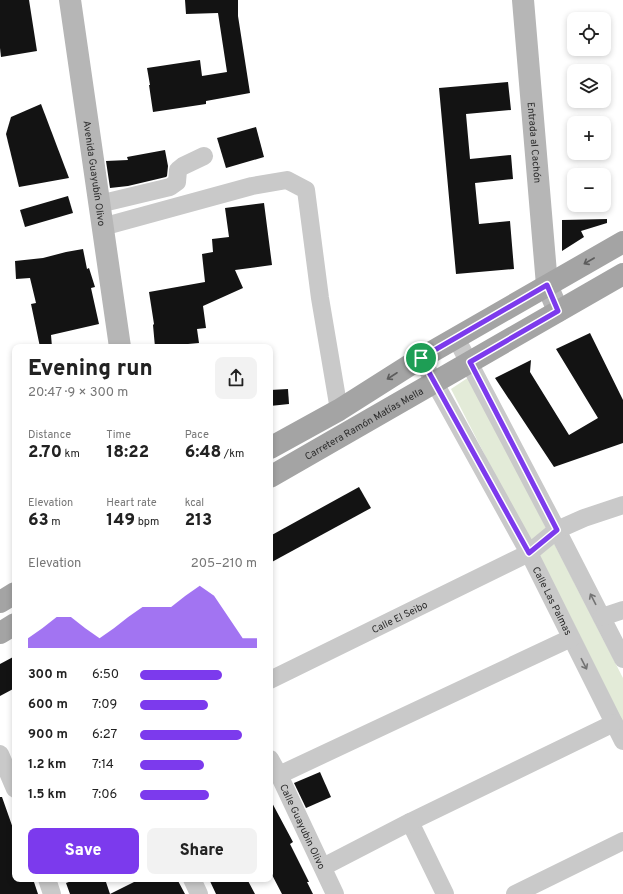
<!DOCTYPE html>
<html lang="en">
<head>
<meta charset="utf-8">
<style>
	body { margin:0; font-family:Overpass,sans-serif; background:#f2f2f2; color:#222; height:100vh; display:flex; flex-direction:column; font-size:15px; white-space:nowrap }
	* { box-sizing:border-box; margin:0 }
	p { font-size:13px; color:#767676 }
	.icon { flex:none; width:22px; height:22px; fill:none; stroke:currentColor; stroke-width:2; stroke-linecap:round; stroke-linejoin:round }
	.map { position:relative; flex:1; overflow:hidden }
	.sheet { position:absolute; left:12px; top:344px; width:261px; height:538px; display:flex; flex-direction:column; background:#fff; border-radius:8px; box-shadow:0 2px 6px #0003 }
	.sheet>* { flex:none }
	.buttons { position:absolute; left:567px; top:12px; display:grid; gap:8px }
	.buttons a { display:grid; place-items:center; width:44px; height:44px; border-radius:8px; background:#fff; box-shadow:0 2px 6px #0003; font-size:20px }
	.pin { position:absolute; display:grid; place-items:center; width:34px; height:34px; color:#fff; margin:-17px; border:2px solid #fff; border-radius:50%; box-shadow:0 1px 4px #0007 }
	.round { display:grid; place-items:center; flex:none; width:42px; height:42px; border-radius:8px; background:#f2f2f2 }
	.summary { display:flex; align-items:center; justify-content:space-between; height:68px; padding:0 16px }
	h1 { font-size:22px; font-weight:800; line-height:30px }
	.figures { display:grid; grid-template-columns:repeat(3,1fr); gap:6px; height:68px; padding:4px 16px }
	.figures div { display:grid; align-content:center }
	.figures b { font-size:17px; font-weight:800 }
	.figures small { font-size:11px; font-weight:400 }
	.figures p { font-size:11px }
	.chart { height:112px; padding:8px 16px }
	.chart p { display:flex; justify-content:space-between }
	.chart svg { width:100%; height:72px; margin-top:4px; fill:#7c3aed; opacity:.7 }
	.primary-button { display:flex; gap:8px; margin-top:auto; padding:8px 16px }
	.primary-button a { flex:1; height:46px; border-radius:8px; background:#7c3aed; color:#fff; font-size:16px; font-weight:800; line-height:46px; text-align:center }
	.primary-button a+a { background:#f2f2f2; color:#222 }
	ul { padding:0 16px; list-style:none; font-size:13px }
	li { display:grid; grid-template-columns:64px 48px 1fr; align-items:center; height:30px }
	li i { height:10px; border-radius:5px; background:#7c3aed }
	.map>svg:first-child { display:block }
	.green { fill:#e3ebd8 }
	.building { fill:#131313 }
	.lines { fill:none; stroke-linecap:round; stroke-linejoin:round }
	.street { stroke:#c9c9c9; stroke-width:18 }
	.secondary { stroke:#b6b6b6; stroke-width:22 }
	.primary { stroke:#a4a4a4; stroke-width:22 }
	.oneway { stroke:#5c5c5c }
	.oneway2 { stroke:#737373 }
	.route-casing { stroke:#fff; stroke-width:8 }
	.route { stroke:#7c3aed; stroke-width:5 }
	.labels { text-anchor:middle; stroke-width:4; stroke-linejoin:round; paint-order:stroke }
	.street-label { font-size:10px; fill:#2c2c2c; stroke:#fff }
</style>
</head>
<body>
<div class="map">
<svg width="623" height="894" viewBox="0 0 623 894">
	<rect width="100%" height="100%" fill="#fff"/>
	<path class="green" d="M469 377 623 678V724L451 389Z"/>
	<g class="building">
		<path d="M0 0H29L37 51 1 57 0 48Z"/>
		<path d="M185 0H238V16L250 93 206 101V104L153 112 149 85H150L147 68 200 60 202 76 227 72 218 13 186 14Z"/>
		<path d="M508 82 511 110 466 114 470 159 511 155 513 179 475 183 479 224 510 221 514 269 456 274 439 88Z"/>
		<path d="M41 104 69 178 19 187 6 134 11 117Z"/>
		<path d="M256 127 264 157 226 168 217 138Z"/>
		<path d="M165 150 168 166 167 176 166 177 128 186 110 188 106 161 128 160 127 157Z"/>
		<path d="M68 196 73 213 25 227 20 210Z"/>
		<path d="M264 203 272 265 235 270 243 288 203 306 206 328 197 329 199 343 155 347 153 325 154 324 149 292 205 282 202 254 213 252 212 239 229 237 225 208Z"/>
		<path d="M607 219V223L581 231 584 237 562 251V220Z"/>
		<path d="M83 249 87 269 89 268 95 287 91 288 99 324 51 335 52 347H40L31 304 36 303 30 278 16 279 15 261 43 258 66 252Z"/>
		<path d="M590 333 623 400V443L554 467 495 378 531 360 530 372 569 435 598 418 556 349Z"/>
		<path d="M288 389 289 404 270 406V390Z"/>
		<path d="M359 487 371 508 270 563V536Z"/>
		<path d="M15 656V688L0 696V664Z"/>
		<path d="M320 772 331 797 306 808 294 783Z"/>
		<path d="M0 797H2L15 834V879H33L38 894H0Z"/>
		<path d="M270 799 293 842 290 844 309 882H307L313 894H282L270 871Z"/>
		<path d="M77 879H105L110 894 140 879H177L185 894H70L66 883Z"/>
		<path d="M209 879H247L255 894H216Z"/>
	</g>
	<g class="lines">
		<g class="street">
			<path d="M99 204 170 187 177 182 178 170 183 166 204 156"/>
			<path d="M102 227 252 186 287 180 306 190 320 298 339 410"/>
			<path d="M456 338 557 530 623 659"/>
			<path id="s1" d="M421 358 529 553 623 741"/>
			<path d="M602 617 623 610"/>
			<path id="s2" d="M270 680 529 553 557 530 584 518 623 505"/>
			<path d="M0 754 15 789"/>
			<path id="s3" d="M270 759 279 775 335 894"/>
			<path d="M279 775 571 638"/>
			<path d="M410 822 445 894"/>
			<path d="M323 867 410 822 614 723"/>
			<path d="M47 879 52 894"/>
			<path d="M192 879 199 894"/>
			<path d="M515 894 623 841"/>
		</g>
		<g class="secondary">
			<path id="s4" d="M70 0 120 347"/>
			<path id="s5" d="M523 0 547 285 558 311"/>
		</g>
		<g class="primary">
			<path d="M270 448 339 410 421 358 623 242"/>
			<path id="s6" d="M270 477 623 274"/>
			<path d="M0 602 15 593"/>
			<path d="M0 633 15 624"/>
		</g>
	</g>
	<defs><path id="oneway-shaft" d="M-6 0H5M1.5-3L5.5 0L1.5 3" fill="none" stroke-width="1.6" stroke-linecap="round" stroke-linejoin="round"/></defs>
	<g class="oneway">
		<use href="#oneway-shaft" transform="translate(589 261) rotate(150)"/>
		<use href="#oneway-shaft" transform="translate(392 376) rotate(147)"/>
	</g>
	<g class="oneway2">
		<use href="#oneway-shaft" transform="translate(593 599) rotate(-117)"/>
		<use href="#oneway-shaft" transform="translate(584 664) rotate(63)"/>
	</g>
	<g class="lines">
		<g class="route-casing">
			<path id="route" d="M547 285 558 311 470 362 557 530 529 553 421 358Z"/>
		</g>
		<use href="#route" class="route"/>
	</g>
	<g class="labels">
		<g class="street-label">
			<text dy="4" stroke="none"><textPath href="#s5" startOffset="143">Entrada al Cachón</textPath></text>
			<text dy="4" stroke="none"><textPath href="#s4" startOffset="175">Avenida Guayubín Olivo</textPath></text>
			<text dy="4" stroke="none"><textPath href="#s6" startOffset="108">Carretera Ramón Matías Mella</textPath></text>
			<text dy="4" stroke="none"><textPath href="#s1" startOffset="276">Calle Las Palmas</textPath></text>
			<text dy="4" stroke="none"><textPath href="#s2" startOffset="144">Calle El Seibo</textPath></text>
			<text dy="4" stroke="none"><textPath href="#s3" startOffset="75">Calle Guayubin Olivo</textPath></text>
		</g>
	</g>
</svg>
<div class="buttons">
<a><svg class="icon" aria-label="locate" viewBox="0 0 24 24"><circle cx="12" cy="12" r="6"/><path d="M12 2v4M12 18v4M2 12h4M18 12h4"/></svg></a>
<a><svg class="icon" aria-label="layers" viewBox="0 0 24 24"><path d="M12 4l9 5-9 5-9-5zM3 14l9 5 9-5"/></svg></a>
<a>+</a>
<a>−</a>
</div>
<div class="pin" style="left:421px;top:358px;background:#1e9e55"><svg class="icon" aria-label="arrive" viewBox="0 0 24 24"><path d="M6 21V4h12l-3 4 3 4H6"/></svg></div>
<section class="sheet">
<div class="summary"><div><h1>Evening run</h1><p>20:47 · 9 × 300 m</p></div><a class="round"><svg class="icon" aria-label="share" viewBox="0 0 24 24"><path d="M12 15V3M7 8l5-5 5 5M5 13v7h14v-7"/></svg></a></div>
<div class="figures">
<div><p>Distance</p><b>2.70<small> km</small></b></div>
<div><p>Time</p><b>18:22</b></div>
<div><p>Pace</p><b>6:48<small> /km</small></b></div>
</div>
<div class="figures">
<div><p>Elevation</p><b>63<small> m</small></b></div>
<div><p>Heart rate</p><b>149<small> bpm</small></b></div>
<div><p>kcal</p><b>213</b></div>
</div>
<div class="chart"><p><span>Elevation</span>205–210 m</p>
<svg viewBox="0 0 160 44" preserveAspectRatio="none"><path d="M0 44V38L10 32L20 25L30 25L40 32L50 38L60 32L70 25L80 19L90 19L100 19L110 12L120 6L130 12L140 25L150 38L160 38V44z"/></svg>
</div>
<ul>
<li><b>300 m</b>6:50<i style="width:70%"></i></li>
<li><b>600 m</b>7:09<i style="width:58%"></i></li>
<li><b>900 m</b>6:27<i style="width:87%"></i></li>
<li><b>1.2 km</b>7:14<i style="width:55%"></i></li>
<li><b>1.5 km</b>7:06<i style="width:59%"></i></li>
</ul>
<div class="primary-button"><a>Save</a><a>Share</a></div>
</section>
</div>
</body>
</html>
